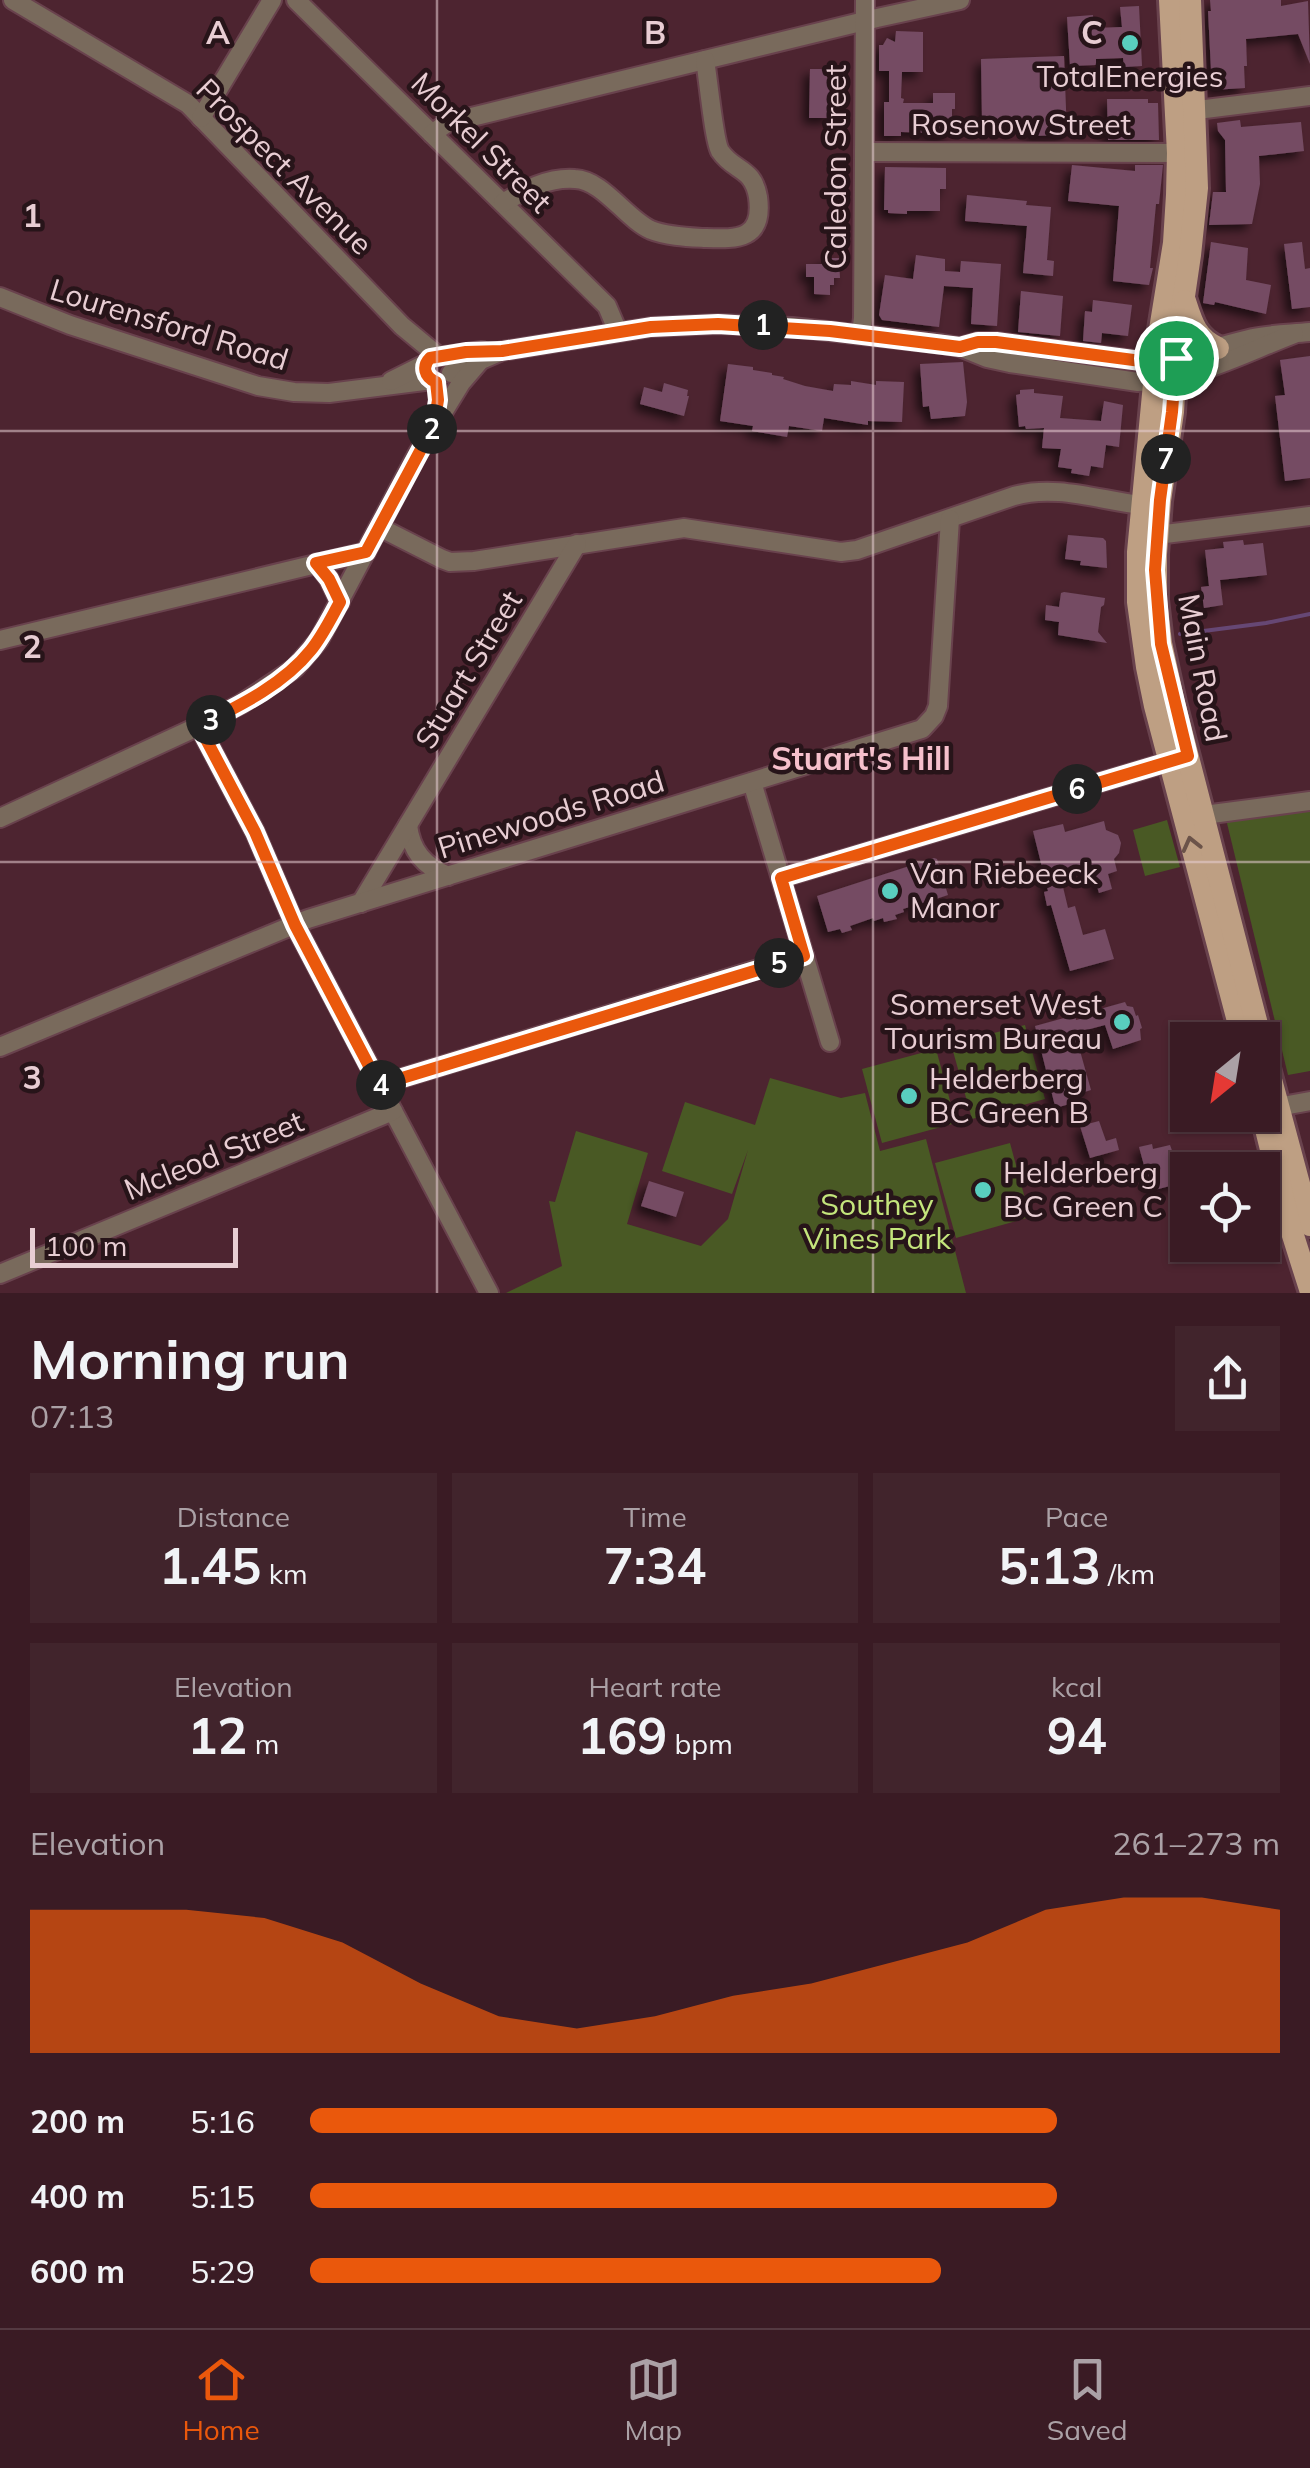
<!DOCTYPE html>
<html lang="en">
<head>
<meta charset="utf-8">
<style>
	body { margin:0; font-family:Mulish,sans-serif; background:#41242c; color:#f1f3f6; height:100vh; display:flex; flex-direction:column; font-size:38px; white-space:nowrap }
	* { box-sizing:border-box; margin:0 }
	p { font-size:32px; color:#aba1a6 }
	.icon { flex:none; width:55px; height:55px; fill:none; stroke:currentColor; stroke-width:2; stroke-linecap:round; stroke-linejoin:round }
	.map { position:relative; height:1293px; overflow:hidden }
	.drawer { display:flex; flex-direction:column; background:#3a1b24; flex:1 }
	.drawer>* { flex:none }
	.needle { width:65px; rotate:210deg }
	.tools { position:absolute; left:1170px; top:1022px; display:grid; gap:20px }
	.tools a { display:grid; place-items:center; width:110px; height:110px; border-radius:0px; background:#3a1b24; box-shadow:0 2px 8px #0004,0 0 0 2px #543941; font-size:50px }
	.scale { position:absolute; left:30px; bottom:25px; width:208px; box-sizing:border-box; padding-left:10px; border:5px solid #e8cdd3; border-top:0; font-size:28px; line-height:35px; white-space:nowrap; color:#e8cdd3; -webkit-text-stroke:8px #271419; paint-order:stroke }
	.pin { position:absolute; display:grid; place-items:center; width:85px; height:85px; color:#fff; margin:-42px; border:5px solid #fff; border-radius:50%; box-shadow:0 2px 10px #0007 }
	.km { position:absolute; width:50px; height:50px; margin:-25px; border-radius:50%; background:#222; color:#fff; font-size:28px; line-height:50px; text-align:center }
	.round { display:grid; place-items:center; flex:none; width:105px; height:105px; border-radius:0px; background:#41242c }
	.head { display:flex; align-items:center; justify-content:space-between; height:170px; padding:0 30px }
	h1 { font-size:55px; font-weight:700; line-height:75px }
	.stats { display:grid; grid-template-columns:repeat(3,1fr); gap:15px; height:170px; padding:10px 30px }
	.stats div { display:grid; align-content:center; border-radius:0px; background:#41242c; text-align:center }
	.stats b { font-size:50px; font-weight:700 }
	.stats small { font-size:28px; font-weight:400 }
	.stats p { font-size:28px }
	.chart { height:280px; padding:20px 30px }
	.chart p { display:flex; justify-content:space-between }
	.chart svg { width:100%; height:180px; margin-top:10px; fill:#ea580c; opacity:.7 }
	ul { padding:0 30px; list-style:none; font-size:32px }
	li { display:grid; grid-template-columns:160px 120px 1fr; align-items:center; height:75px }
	li i { height:25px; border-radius:12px; background:#ea580c }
	.menu { display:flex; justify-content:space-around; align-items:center; height:140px; border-top:2px solid #543941; background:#3a1b24; font-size:28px; color:#aba1a6 }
	.menu a { display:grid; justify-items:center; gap:5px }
	.menu .selected { color:#ea580c }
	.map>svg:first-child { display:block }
	.green { fill:#495924 }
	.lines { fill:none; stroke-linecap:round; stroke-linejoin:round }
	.stream { stroke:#664774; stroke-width:4 }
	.building { fill:#744c63; filter:url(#shadow) }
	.minor-casing { stroke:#69424d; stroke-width:22 }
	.major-casing { stroke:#69424d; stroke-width:28 }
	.minor { stroke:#796a5c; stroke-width:18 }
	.major { stroke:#be9f83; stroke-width:22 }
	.oneway { stroke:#6b5349 }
	.route-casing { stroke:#fff; stroke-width:20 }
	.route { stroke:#ea580c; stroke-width:12 }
	.grid { fill:none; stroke:#e8cdd3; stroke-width:2.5; stroke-opacity:0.55 }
	.poi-dot { fill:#59cebf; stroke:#271419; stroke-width:4 }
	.labels { text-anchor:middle; stroke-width:9; stroke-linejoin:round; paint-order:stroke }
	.poi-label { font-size:30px; fill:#e8cdd3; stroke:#271419; text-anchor:start }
	.street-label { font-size:30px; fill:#e8cdd3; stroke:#271419 }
	.park-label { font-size:30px; fill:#c4e57c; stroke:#271419 }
	.neighbourhood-label { font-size:32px; font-weight:bold; fill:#f6c0cc; stroke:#271419 }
	.grid-label { font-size:32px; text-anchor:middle; font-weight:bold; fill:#e8cdd3; stroke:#271419; stroke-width:9; stroke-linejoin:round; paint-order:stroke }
</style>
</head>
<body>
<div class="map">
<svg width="1310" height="1293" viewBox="0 0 1310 1293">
	<defs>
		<filter id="shadow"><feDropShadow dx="-6" dy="6" stdDeviation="5" flood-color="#0009"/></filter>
	</defs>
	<rect width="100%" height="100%" fill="#4d2430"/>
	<g class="green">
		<path d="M1310 806V1071L1288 1075 1226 819Z"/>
		<path d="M1167 820 1180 867 1145 876 1133 830Z"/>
		<path d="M1025 1025 1045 1099 972 1119 951 1044Z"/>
		<path d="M936 1049 956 1123 882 1143 862 1069Z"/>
		<path d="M770 1078 841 1098 865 1093 880 1151 926 1139 966 1293H506L562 1266 549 1201 555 1202 576 1131 648 1153 627 1224 701 1246 728 1219 748 1150 732 1194 662 1171 685 1102 755 1125Z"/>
		<path d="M1010 1143 1030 1217 956 1238 935 1163Z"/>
	</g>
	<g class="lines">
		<path class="stream" d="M1180 634 1266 623 1310 614"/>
	</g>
	<g class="building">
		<path d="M1210 0H1281V6L1308 1 1310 64 1298 34 1246 39 1247 66H1244L1245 88 1212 90 1208 11H1211Z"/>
		<path d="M1139 6 1142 66 1124 67 1123 58 1096 59V65L1070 66 1067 17 1093 15 1094 28 1122 27 1120 7Z"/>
		<path d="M896 31 923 32V72H902L901 98 904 99 903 103H933V93H955V109H952V126H949V137L932 136V133L901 132V136H884V102H889V71H879V45H883L887 38 895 42Z"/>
		<path d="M1064 56 1067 135 1031 136 1030 119 982 120 981 59Z"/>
		<path d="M810 69H833L832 118H809Z"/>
		<path d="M1107 99H1148V103H1158L1159 140H1108Z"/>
		<path d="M1240 120 1241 127 1301 122 1304 151 1259 156 1260 184 1252 224 1209 225 1213 192H1226L1225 140 1218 131 1217 123Z"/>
		<path d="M1072 165 1135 171V165H1163L1159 204H1156L1150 268H1153L1149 285 1113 281 1119 206 1068 201Z"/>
		<path d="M885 167 946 168V189H940V211H907V214L888 213V210H884Z"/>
		<path d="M967 195 1027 201 1026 205 1051 207 1047 260 1054 261 1053 276 1023 273 1027 226 965 221Z"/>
		<path d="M1211 242 1248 248 1246 280 1271 285 1266 314 1215 302 1214 305 1203 303Z"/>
		<path d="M1302 242 1305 269 1310 268V307L1292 309 1284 244Z"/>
		<path d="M916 255 945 259V271L960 272 961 261 1001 264 997 326 971 324 973 288 944 286 939 327 882 320 879 315 885 275 913 279Z"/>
		<path d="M824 258H839L840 278H834V285H830V295L814 294V277H806V264H823Z"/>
		<path d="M1021 291 1063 296 1060 336 1018 332Z"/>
		<path d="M1093 300 1132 305 1128 336 1102 333 1101 343 1083 341 1085 311 1092 312Z"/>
		<path d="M1310 356V478L1285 481 1275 396 1285 395 1280 360Z"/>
		<path d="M963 362 967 402 965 416 931 419 929 406 923 407 920 364Z"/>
		<path d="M728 364 753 367V370L772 373V375L784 377 783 379 805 386 833 391 834 384 851 385V381L876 385V381L904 382 902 422 868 421V425L824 418 822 431 789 426 787 437 752 431 753 426 720 421Z"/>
		<path d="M664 383 688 390 687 396H689L684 416 640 404 644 387 662 392Z"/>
		<path d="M1034 389V393L1063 396 1060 418 1101 421 1104 401 1123 405 1119 447 1106 445 1103 468 1091 466 1089 476 1071 473 1072 469 1058 467 1061 449 1042 448 1044 428 1026 429 1025 426 1019 427 1016 395 1020 394V390Z"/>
		<path d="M1068 535 1103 538 1106 541 1107 568 1080 565 1081 561 1065 559Z"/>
		<path d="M1243 540 1244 545 1263 543 1267 575 1220 580 1223 605 1204 608 1201 587 1209 586 1205 550 1224 548 1223 542Z"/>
		<path d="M1064 592 1105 598 1104 605 1101 607 1098 632 1107 643 1058 635 1059 622 1045 620 1046 605 1059 607 1061 593Z"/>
		<path d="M1104 821 1106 830 1118 835 1121 843 1119 853 1114 859 1117 871 1108 874 1112 889 1099 893 1091 867 1064 874 1067 886 1063 887 1068 908 1075 906 1083 935 1105 929 1114 959 1070 971 1051 905 1047 906 1044 892 1048 891 1033 831 1063 824 1065 832Z"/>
		<path d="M934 858 937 859 948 895 936 899 939 906 928 910 926 902 903 909 904 912 895 915 897 919 884 922 883 918 874 921 873 918 850 926 852 930 842 933 840 929 828 932 817 896Z"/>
		<path d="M1125 1002 1127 1006 1133 1007 1136 1016 1138 1015 1142 1028 1140 1029 1141 1040 1113 1049 1105 1025 1075 1033 1091 1090 1078 1094 1080 1101 1059 1107 1058 1105 1055 1106 1035 1026 1075 1015 1076 1020 1101 1014 1100 1009Z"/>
		<path d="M1099 1121 1106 1141 1116 1138 1119 1150 1090 1158 1080 1126Z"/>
		<path d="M1152 1144 1153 1149 1170 1145 1174 1156 1177 1155 1185 1182 1151 1191 1139 1147Z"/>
		<path d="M649 1181 684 1192 676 1217 641 1206Z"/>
	</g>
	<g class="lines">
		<g class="minor-casing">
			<g id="minor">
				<path d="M13 0 188 104 402 326 437 355"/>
				<path d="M296 0 607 306 618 332"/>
				<path d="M1181 112 1310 96"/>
				<path d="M201 118 272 0"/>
				<path d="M432 134 447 123 877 18 960 0"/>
				<path d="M864 152 1178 153"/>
				<path d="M503 203C525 190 548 177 575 179 603 180 626 219 651 230 666 236 687 237 704 238 736 239 764 241 758 197 753 167 734 172 720 151 714 141 708 77 705 60"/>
				<path d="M0 297 70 325 258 386 294 392 329 393 432 380"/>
				<path d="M861 334 863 318 865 0"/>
				<path d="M960 347 978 342H996L1141 361C1181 360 1215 347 1253 338 1272 334 1291 334 1310 332"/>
				<path d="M451 373 502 351 651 327 718 324 792 327 942 344 960 347 987 358 1010 363 1138 382C1195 380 1242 354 1294 334"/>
				<path d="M391 381 425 364 433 356H445L482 351"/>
				<path d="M379 527 442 559 450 562 474 561 684 528 841 552 857 550 1014 496C1055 484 1099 500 1141 505"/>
				<path d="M1157 535 1310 516"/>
				<path d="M317 563 329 579 340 602"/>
				<path d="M0 640 366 552"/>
				<path d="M199 726 255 832 295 925 489 1293"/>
				<path d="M752 782 830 1042"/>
				<path d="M1204 815 1310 801"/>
				<path d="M0 818 199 726 241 704 295 668 319 640 418 453 461 383 479 362"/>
				<path d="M408 825C411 851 424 866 448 876"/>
				<path d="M781 878 1178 759"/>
				<path d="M361 903 577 544"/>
				<path d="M0 1047 308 919 922 729 934 716 938 706 950 519"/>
				<path d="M379 1085 804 955"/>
				<path d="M1266 1109 1310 1101"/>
				<path d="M0 1274 393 1111"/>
			</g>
		</g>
		<g class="major-casing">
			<g id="major">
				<path d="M1170 0 1178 153 1177 195 1174 243 1158 342 1138 552V602L1147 667 1155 706 1243 1040"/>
				<path d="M1190 0 1197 188 1190 255 1177 344 1173 412 1160 501 1156 554V600L1161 643 1174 703 1261 1040"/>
				<path d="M1185 301C1192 323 1196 338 1218 348"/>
				<path d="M1262 1046 1310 1225"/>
				<path d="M1262 1113 1290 1226 1310 1289"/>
			</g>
		</g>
		<use href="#minor" class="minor"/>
		<use href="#major" class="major"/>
	</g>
	<defs><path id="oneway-chevron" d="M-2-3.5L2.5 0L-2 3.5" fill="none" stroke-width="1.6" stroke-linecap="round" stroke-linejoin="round" transform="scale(2.5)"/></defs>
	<use class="oneway" href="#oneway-chevron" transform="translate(1191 844) rotate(-104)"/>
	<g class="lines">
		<g class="route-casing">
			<path id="route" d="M718 324 830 331 960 347 978 342H996L1141 361 1176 358 1172 412 1160 500 1155 570 1161 644 1188 756 781 878 804 956 379 1085 295 925 255 832 199 726C239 706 283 685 311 650 323 635 331 618 340 602L329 579 316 563 366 552 434 425 438 400 436 382C424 377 422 366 430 358L466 352 502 351 651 327Z"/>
		</g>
		<use href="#route" class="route"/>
	</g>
	<path class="grid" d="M437 0V1293M873 0V1293M0 431H1310M0 862H1310"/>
	<g class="poi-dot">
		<circle cx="1130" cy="43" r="10"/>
		<circle cx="890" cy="891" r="10"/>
		<circle cx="1122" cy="1022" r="10"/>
		<circle cx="909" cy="1096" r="10"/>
		<circle cx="983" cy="1190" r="10"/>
	</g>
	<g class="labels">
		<g class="poi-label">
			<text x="1130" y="87" text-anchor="middle">TotalEnergies</text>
			<text x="910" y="884">Van Riebeeck<tspan x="910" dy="34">Manor</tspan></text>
			<text x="1102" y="1015" text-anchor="end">Somerset West<tspan x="1102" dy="34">Tourism Bureau</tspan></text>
			<text x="929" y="1089">Helderberg<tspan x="929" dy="34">BC Green B</tspan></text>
			<text x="1003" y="1183">Helderberg<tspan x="1003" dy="34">BC Green C</tspan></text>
		</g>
		<g class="street-label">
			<text x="1021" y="135">Rosenow Street</text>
			<text transform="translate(481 143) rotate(45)" y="10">Morkel Street</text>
			<text transform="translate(284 167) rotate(45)" y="10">Prospect Avenue</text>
			<text transform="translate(836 167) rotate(-90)" y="10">Caledon Street</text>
			<text transform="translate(169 325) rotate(17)" y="10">Lourensford Road</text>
			<text transform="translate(1202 668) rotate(79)" y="10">Main Road</text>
			<text transform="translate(469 670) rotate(-59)" y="10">Stuart Street</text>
			<text transform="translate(551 815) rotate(-17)" y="10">Pinewoods Road</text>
			<text transform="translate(214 1156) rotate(-22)" y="10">Mcleod Street</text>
		</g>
		<g class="park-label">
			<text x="877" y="1215">Southey<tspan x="877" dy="34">Vines Park</tspan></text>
		</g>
		<g class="neighbourhood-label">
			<text x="861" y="770">Stuart's Hill</text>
		</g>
	</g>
	<g class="grid-label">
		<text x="218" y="44">A</text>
		<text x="655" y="44">B</text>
		<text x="1092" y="44">C</text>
		<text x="32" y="227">1</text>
		<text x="32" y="658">2</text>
		<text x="32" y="1089">3</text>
	</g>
</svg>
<div class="tools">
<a><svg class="needle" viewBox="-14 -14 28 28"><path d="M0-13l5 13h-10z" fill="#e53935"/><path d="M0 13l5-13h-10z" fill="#aba1a6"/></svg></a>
<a><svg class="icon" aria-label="locate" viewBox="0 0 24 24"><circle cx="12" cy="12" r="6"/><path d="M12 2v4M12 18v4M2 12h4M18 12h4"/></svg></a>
</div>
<div class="scale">100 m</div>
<div class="pin" style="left:1176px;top:358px;background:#1e9e55"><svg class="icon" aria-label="arrive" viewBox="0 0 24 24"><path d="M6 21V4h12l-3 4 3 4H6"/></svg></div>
<b class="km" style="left:763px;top:325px">1</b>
<b class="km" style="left:432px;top:429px">2</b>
<b class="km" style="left:211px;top:720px">3</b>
<b class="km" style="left:381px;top:1085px">4</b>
<b class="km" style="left:779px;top:963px">5</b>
<b class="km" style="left:1077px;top:789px">6</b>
<b class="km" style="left:1166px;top:459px">7</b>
</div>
<section class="drawer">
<div class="head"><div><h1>Morning run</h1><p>07:13</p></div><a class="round"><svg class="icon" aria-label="share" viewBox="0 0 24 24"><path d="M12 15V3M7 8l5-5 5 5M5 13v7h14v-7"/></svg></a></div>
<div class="stats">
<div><p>Distance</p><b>1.45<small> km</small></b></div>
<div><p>Time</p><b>7:34</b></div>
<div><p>Pace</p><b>5:13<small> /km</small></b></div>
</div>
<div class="stats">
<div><p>Elevation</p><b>12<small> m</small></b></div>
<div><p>Heart rate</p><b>169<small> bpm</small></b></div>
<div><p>kcal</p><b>94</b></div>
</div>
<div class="chart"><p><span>Elevation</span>261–273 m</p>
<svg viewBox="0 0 160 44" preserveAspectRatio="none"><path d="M0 44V9L10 9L20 9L30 11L40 17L50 27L60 35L70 38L80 35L90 30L100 27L110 22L120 17L130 9L140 6L150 6L160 9V44z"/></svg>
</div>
<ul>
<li><b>200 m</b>5:16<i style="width:77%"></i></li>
<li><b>400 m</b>5:15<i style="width:77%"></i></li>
<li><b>600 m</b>5:29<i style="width:65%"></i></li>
</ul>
</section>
<nav class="menu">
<a class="selected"><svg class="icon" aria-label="home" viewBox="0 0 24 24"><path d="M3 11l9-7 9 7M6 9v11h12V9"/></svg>Home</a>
<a><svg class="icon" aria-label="map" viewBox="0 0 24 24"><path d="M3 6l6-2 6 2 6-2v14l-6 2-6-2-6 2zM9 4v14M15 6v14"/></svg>Map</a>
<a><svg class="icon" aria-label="saved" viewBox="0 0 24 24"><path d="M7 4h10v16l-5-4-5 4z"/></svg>Saved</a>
</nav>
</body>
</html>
